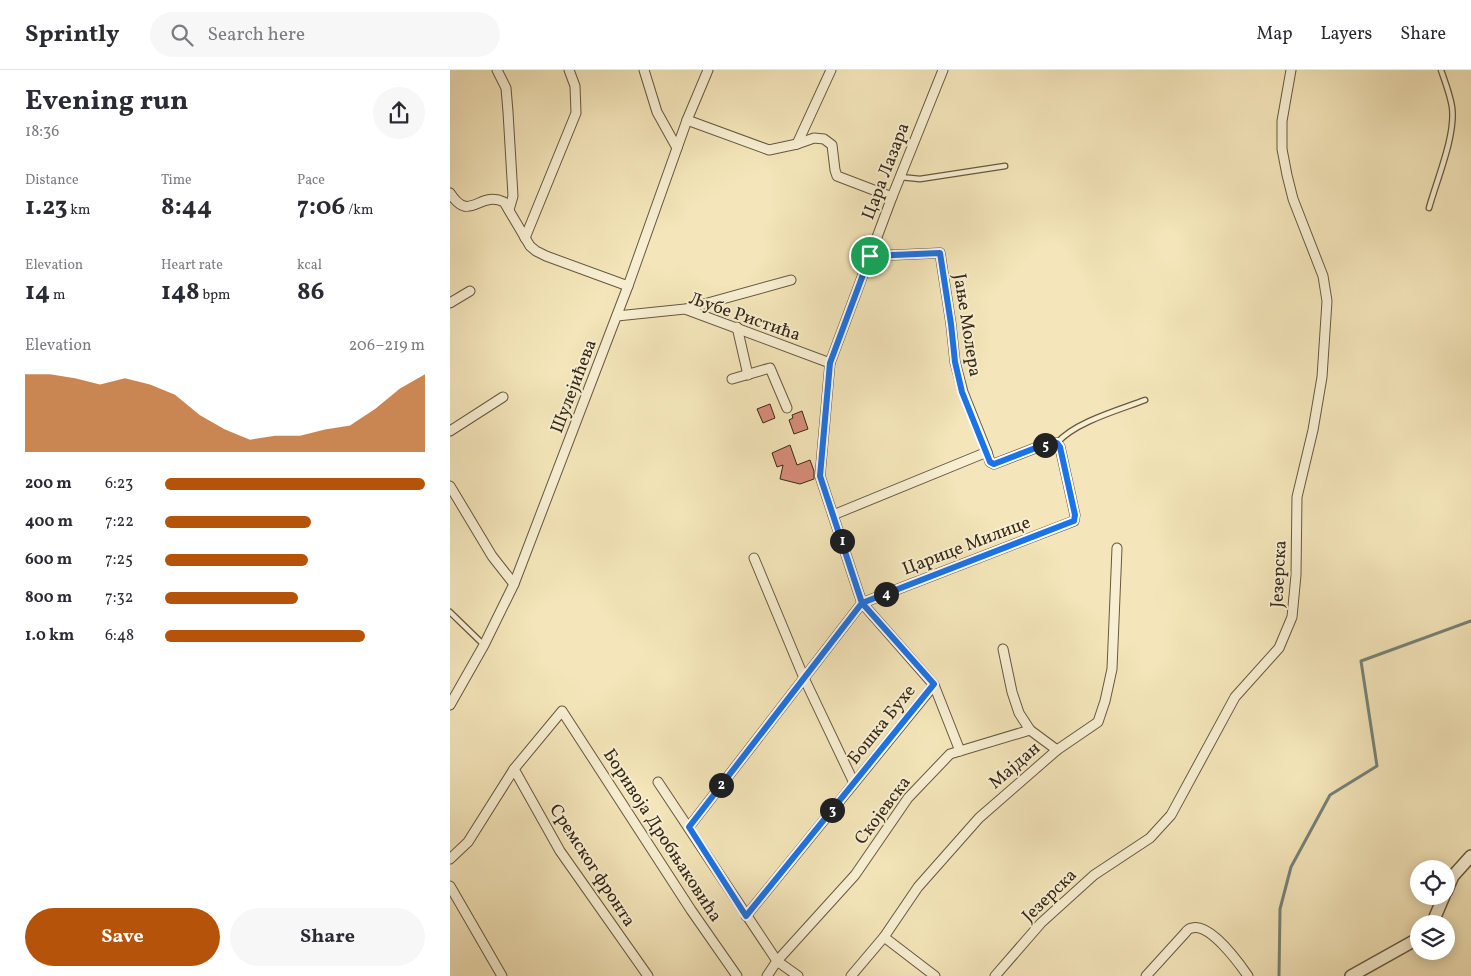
<!DOCTYPE html>
<html lang="en">
<head>
<meta charset="utf-8">
<style>
	body { margin:0; font-family:Vollkorn,serif; background:#f7f7f7; color:#2b2b33; height:100vh; display:flex; flex-direction:column; font-size:19px; white-space:nowrap }
	* { box-sizing:border-box; margin:0 }
	p { font-size:16px; color:#7c7c81 }
	.icon { flex:none; width:28px; height:28px; fill:none; stroke:currentColor; stroke-width:2; stroke-linecap:round; stroke-linejoin:round }
	.map { position:relative; flex:1; overflow:hidden }
	.panel { display:flex; flex-direction:column; background:#fff; width:450px }
	.panel>* { flex:none }
	.fabs { position:absolute; left:960px; top:790px; display:grid; gap:10px }
	.fabs a { display:grid; place-items:center; width:45px; height:45px; border-radius:50%; background:#fff; box-shadow:0 2px 12px #0003; font-size:25px }
	.pin { position:absolute; display:grid; place-items:center; width:42px; height:42px; color:#fff; margin:-21px; border:2px solid #fff; border-radius:50%; box-shadow:0 1px 5px #0007 }
	.km { position:absolute; width:25px; height:25px; margin:-12px; border-radius:50%; background:#222; color:#fff; font-size:14px; line-height:25px; text-align:center }
	.round { display:grid; place-items:center; flex:none; width:52px; height:52px; border-radius:26px; background:#f7f7f7 }
	.headline { display:flex; align-items:center; justify-content:space-between; height:85px; padding:0 25px }
	h1 { font-size:28px; font-weight:700; line-height:38px }
	.stats { display:grid; grid-template-columns:repeat(3,1fr); gap:8px; height:85px; padding:5px 25px }
	.stats div { display:grid; align-content:center }
	.stats b { font-size:25px; font-weight:700 }
	.stats small { font-size:14px; font-weight:400 }
	.stats p { font-size:14px }
	.chart { height:140px; padding:10px 25px }
	.chart p { display:flex; justify-content:space-between }
	.chart svg { width:100%; height:90px; margin-top:5px; fill:#b45309; opacity:.7 }
	.cta { display:flex; gap:10px; margin-top:auto; padding:10px 25px }
	.cta a { flex:1; height:58px; border-radius:30px; background:#b45309; color:#fff; font-size:20px; font-weight:700; line-height:58px; text-align:center }
	.cta a+a { background:#f7f7f7; color:#2b2b33 }
	ul { padding:0 25px; list-style:none; font-size:16px }
	li { display:grid; grid-template-columns:80px 60px 1fr; align-items:center; height:38px }
	li i { height:12px; border-radius:6px; background:#b45309 }
	header { display:flex; align-items:center; gap:30px; box-sizing:border-box; height:70px; padding:0 25px; background:#fff; border-bottom:1px solid #e1e1e2 }
	header strong { font-size:24px }
	nav { display:flex; gap:28px; margin-inline-start:auto; font-size:18px }
	.search { width:350px; height:45px; background:#f7f7f7; display:flex; align-items:center; gap:12px; box-sizing:border-box; padding:0 18px; border-radius:28px; color:#7c7c81; font-size:19px }
	main { display:flex; flex:1; min-height:0 }
	.map>svg:first-child { display:block }
	.lines { fill:none; stroke-linecap:round; stroke-linejoin:round }
	.stream { stroke:#758178; stroke-width:3 }
	.building { fill:#d88d7b; stroke:#362817 }
	.service-casing { stroke:#665840; stroke-width:7 }
	.minor-casing { stroke:#665840; stroke-width:11 }
	.tertiary-casing { stroke:#665840; stroke-width:14 }
	.service { stroke:#f8efd2; stroke-width:4.5 }
	.minor { stroke:#f8efd2; stroke-width:9 }
	.tertiary { stroke:#f8efd2; stroke-width:11 }
	.route-casing { stroke:#fff; stroke-width:10 }
	.route { stroke:#1a73e8; stroke-width:6 }
	.labels { text-anchor:middle; stroke-width:4; stroke-linejoin:round; paint-order:stroke }
	.street-label { font-size:18px; fill:#362817; stroke:#f8efd2 }
</style>
</head>
<body>
<header>
<strong>Sprintly</strong>
<div class="search"><svg class="icon" aria-label="search" viewBox="0 0 24 24"><circle cx="10" cy="10" r="6"/><path d="M15 15l6 6"/></svg>Search here</div>
<nav><a>Map</a><a>Layers</a><a>Share</a></nav>
</header>
<main>
<section class="panel">
<div class="headline"><div><h1>Evening run</h1><p>18:36</p></div><a class="round"><svg class="icon" aria-label="share" viewBox="0 0 24 24"><path d="M12 15V3M7 8l5-5 5 5M5 13v7h14v-7"/></svg></a></div>
<div class="stats">
<div><p>Distance</p><b>1.23<small> km</small></b></div>
<div><p>Time</p><b>8:44</b></div>
<div><p>Pace</p><b>7:06<small> /km</small></b></div>
</div>
<div class="stats">
<div><p>Elevation</p><b>14<small> m</small></b></div>
<div><p>Heart rate</p><b>148<small> bpm</small></b></div>
<div><p>kcal</p><b>86</b></div>
</div>
<div class="chart"><p><span>Elevation</span>206–219 m</p>
<svg viewBox="0 0 160 44" preserveAspectRatio="none"><path d="M0 44V6L10 6L20 8L30 11L40 8L50 11L60 16L70 26L80 33L90 38L100 36L110 36L120 33L130 31L140 23L150 13L160 6V44z"/></svg>
</div>
<ul>
<li><b>200 m</b>6:23<i style="width:100%"></i></li>
<li><b>400 m</b>7:22<i style="width:56%"></i></li>
<li><b>600 m</b>7:25<i style="width:55%"></i></li>
<li><b>800 m</b>7:32<i style="width:51%"></i></li>
<li><b>1.0 km</b>6:48<i style="width:77%"></i></li>
</ul>
<div class="cta"><a>Save</a><a>Share</a></div>
</section>
<div class="map">
<svg width="1021" height="906" viewBox="0 0 1021 906">
	<rect width="100%" height="100%" fill="#f4e6ba"/>
	<filter id="stains"><feTurbulence type="fractalNoise" baseFrequency=".004" numOctaves="4"/><feColorMatrix values="0 0 0 0 .2 0 0 0 0 .09 0 0 0 0 .02 0 0 0 .5 -.17"/></filter>
	<radialGradient id="worn" r=".72"><stop offset=".6" stop-color="#630" stop-opacity="0"/><stop offset="1" stop-color="#630" stop-opacity=".3"/></radialGradient>
	<g class="lines">
		<path class="stream" d="M829 906 830 839 841 797 880 725 927 696 911 591 1021 551"/>
	</g>
	<g class="building">
		<path d="M320 334 325 348 313 353 307 339Z"/>
		<path d="M352 341 358 359 344 364 339 350 343 348 342 345Z"/>
		<path d="M340 375 347 395 360 390 364 401V409L350 414 330 409 333 395 327 397 322 383Z"/>
	</g>
	<g class="lines">
		<g class="service-casing">
			<g id="service">
				<path d="M450 107 470 109 555 96"/>
				<path d="M979 138C987 109 1006 65 1002 37 1000 24 995 12 991 0"/>
				<path d="M607 373C625 352 669 340 695 330"/>
				<path d="M0 542 34 575"/>
			</g>
		</g>
		<g class="minor-casing">
			<g id="minor">
				<path d="M47 0 56 18 58 42 63 126 59 140"/>
				<path d="M194 0 207 42 227 78"/>
				<path d="M493 0 442 127 380 293 370 406 412 533 484 615 510 681"/>
				<path d="M237 50 319 80 347 74 364 68 374 69 382 75 385 100 387 106 442 127"/>
				<path d="M347 74 381 0"/>
				<path d="M0 123C20 154 29 120 54 132L80 176 86 181 96 186 178 216"/>
				<path d="M75 168 126 43 125 16 119 0"/>
				<path d="M0 233 20 221"/>
				<path d="M236 239 341 210"/>
				<path d="M167 246 235 239 380 293"/>
				<path d="M287 257 298 305"/>
				<path d="M282 309 320 298 337 338"/>
				<path d="M0 361 53 327"/>
				<path d="M0 416 42 486 64 514"/>
				<path d="M383 445 537 382 513 322 505 292 501 254 490 183 420 186"/>
				<path d="M304 488 354 608 404 713"/>
				<path d="M553 579 562 622 569 643 580 660"/>
				<path d="M0 635 34 575 64 514 178 216 237 50 258 0"/>
				<path d="M208 712 327 891 348 906"/>
				<path d="M239 757 412 533 624 451 625 445 610 377 607 373 601 372 544 394 540 392 537 382"/>
				<path d="M0 789 18 772 64 699"/>
				<path d="M0 816 52 906"/>
				<path d="M296 846 484 615"/>
				<path d="M434 867 485 906"/>
				<path d="M198 906 110 781 64 699 112 641 241 840 287 906"/>
				<path d="M317 906 327 891 405 805 458 728 500 684 580 660 607 680"/>
				<path d="M401 906 434 867 468 817 529 748 607 680 648 652 655 631 662 599 667 478"/>
				<path d="M545 906 591 853 644 805 700 768 721 745 785 627 829 578 842 547 846 505 847 427 863 360 872 307 877 231 873 206 843 129 837 105 832 79V51L841 0"/>
				<path d="M696 906 736 862C737 860 740 858 742 858 760 853 789 893 798 906"/>
			</g>
		</g>
		<g class="tertiary-casing">
			<g id="tertiary">
				<path d="M996 822 1003 806 1021 786"/>
				<path d="M982 854 994 826"/>
				<path d="M901 906 969 868"/>
			</g>
		</g>
		<use href="#service" class="service"/>
		<use href="#minor" class="minor"/>
		<use href="#tertiary" class="tertiary"/>
	</g>
	<g class="lines">
		<g class="route-casing">
			<path id="route" d="M420 186 380 293 370 406 412 533 239 757 296 846 484 614 412 533 621 452 624 451 625 445 610 377 607 373 601 372 544 394 540 392 512 322 505 292 501 254 490 183 420 186"/>
		</g>
		<use href="#route" class="route"/>
	</g>
	<g class="labels">
		<g class="street-label">
			<text transform="translate(435 101) rotate(-69)" y="6">Цара Лазара</text>
			<text transform="translate(295 246) rotate(19)" y="6">Љубе Ристића</text>
			<text transform="translate(518 255) rotate(81)" y="6">Јање Молера</text>
			<text transform="translate(123 316) rotate(-69)" y="6">Шулејићева</text>
			<text transform="translate(516 475) rotate(-21)" y="6">Царице Милице</text>
			<text transform="translate(828 504) rotate(-87)" y="6">Језерска</text>
			<text transform="translate(431 654) rotate(-51)" y="6">Бошка Бухе</text>
			<text transform="translate(564 695) rotate(-41)" y="6">Мајдан</text>
			<text transform="translate(432 740) rotate(-53)" y="6">Скојевска</text>
			<text transform="translate(213 765) rotate(57)" y="6">Боривоја Дробњаковића</text>
			<text transform="translate(143 795) rotate(57)" y="6">Сремског фронта</text>
			<text transform="translate(599 825) rotate(-44)" y="6">Језерска</text>
		</g>
	</g>
	<rect width="100%" height="100%" filter="url(#stains)"/>
	<rect width="100%" height="100%" fill="url(#worn)"/>
</svg>
<div class="fabs">
<a><svg class="icon" aria-label="locate" viewBox="0 0 24 24"><circle cx="12" cy="12" r="6"/><path d="M12 2v4M12 18v4M2 12h4M18 12h4"/></svg></a>
<a><svg class="icon" aria-label="layers" viewBox="0 0 24 24"><path d="M12 4l9 5-9 5-9-5zM3 14l9 5 9-5"/></svg></a>
</div>
<div class="pin" style="left:420px;top:186px;background:#1e9e55"><svg class="icon" aria-label="arrive" viewBox="0 0 24 24"><path d="M6 21V4h12l-3 4 3 4H6"/></svg></div>
<b class="km" style="left:392px;top:471px">1</b>
<b class="km" style="left:271px;top:715px">2</b>
<b class="km" style="left:382px;top:740px">3</b>
<b class="km" style="left:436px;top:524px">4</b>
<b class="km" style="left:595px;top:375px">5</b>
</div>
</main>
</body>
</html>
